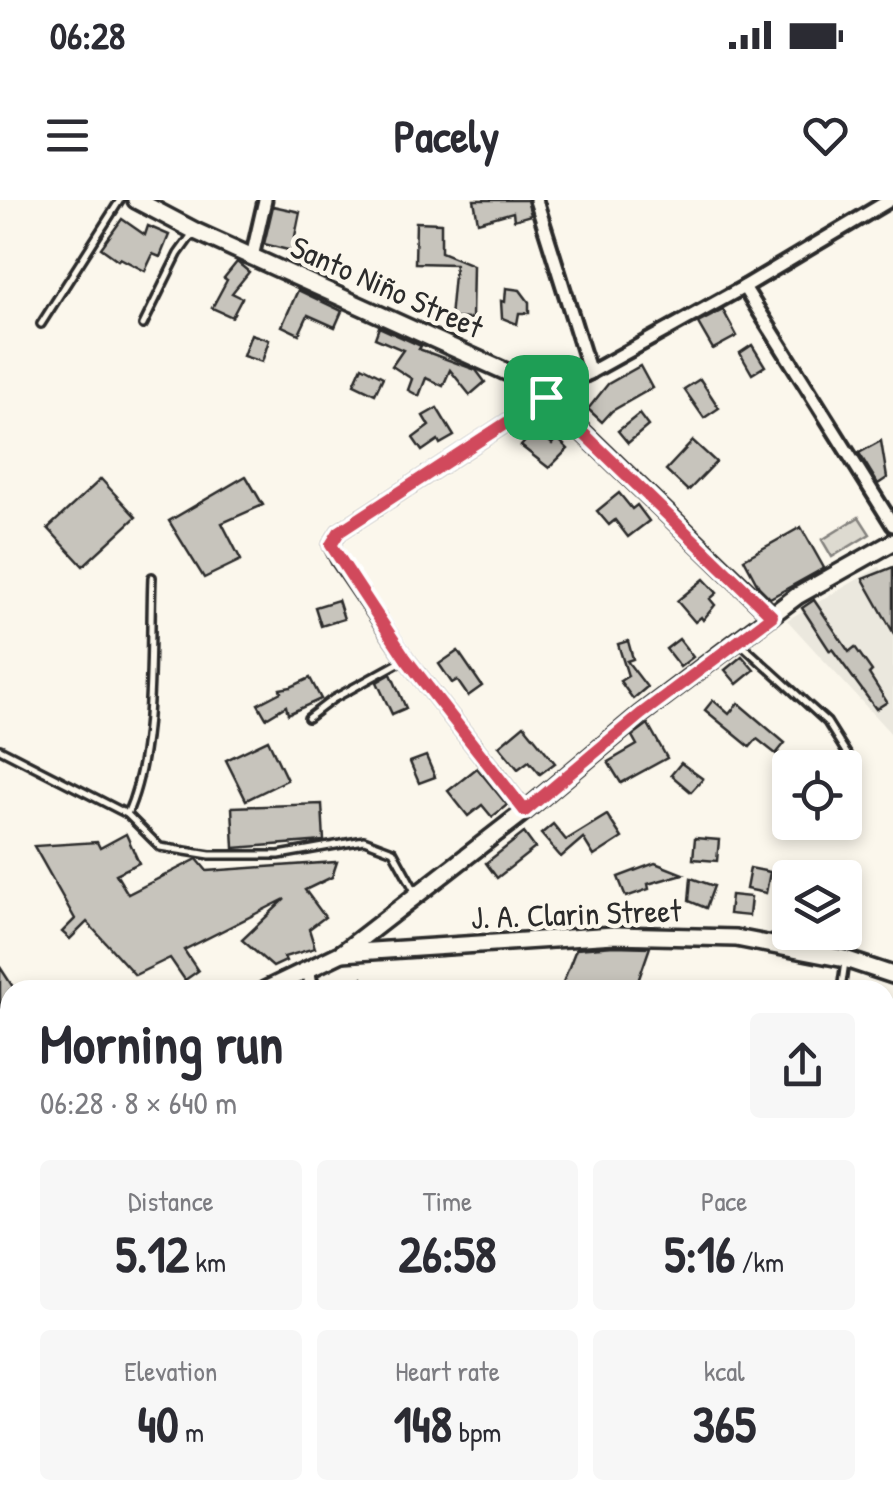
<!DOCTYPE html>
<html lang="en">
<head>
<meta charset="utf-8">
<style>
	body { margin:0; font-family:"Patrick Hand",sans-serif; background:#f7f7f7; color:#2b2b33; height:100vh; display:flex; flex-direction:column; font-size:38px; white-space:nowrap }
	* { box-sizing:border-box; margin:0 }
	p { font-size:32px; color:#7c7c81 }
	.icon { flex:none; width:55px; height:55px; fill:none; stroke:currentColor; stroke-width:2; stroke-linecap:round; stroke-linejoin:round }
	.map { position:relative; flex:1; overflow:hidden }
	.side { position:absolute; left:0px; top:780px; width:895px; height:530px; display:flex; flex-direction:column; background:#fff; border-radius:30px 30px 0 0; box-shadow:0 5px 15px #0003 }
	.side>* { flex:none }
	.fabs { position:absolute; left:772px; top:550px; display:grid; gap:20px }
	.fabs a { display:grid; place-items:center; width:90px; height:90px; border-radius:10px; background:#fff; box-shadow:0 5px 15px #0003; font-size:50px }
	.pin { position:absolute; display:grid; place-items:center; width:85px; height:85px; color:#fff; margin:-42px; border-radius:20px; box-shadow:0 5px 15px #0006 }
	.round { display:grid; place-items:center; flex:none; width:105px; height:105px; border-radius:10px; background:#f7f7f7 }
	.headline { display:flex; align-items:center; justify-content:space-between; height:170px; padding:0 40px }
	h1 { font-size:55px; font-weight:800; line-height:75px }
	.metrics { display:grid; grid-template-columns:repeat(3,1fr); gap:15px; height:170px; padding:10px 40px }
	.metrics div { display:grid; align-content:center; border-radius:10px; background:#f7f7f7; text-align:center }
	.metrics b { font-size:50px; font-weight:800 }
	.metrics small { font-size:28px; font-weight:400 }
	.metrics p { font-size:28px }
	.status { display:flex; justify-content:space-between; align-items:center; height:70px; padding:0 50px; background:#fff; direction:ltr }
	.status svg { height:28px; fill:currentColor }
	header { display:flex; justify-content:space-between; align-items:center; height:130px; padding:0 40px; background:#fff; font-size:45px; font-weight:800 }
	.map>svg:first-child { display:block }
	.built { fill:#ebe8de }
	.green { fill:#dddad0; stroke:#84827e; stroke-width:2.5 }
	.building { fill:#c7c4bc; stroke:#2b2b2b; stroke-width:2.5 }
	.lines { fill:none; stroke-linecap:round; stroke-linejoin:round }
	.service-casing { stroke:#2b2b2b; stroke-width:12 }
	.minor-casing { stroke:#2b2b2b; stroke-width:19 }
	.secondary-casing { stroke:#2b2b2b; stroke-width:22 }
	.service { stroke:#fbf7ec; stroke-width:5 }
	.minor { stroke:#fbf7ec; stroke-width:11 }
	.secondary { stroke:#fbf7ec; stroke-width:15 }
	.route-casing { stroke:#fff; stroke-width:20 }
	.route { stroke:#d1495b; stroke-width:12 }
	.labels { text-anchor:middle; stroke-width:9; stroke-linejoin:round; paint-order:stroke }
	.street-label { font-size:32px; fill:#2b2b2b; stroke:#fbf7ec }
</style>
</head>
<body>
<div class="status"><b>06:28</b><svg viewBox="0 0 49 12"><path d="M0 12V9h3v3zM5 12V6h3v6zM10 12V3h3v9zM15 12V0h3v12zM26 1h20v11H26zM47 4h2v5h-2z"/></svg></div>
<header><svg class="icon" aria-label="menu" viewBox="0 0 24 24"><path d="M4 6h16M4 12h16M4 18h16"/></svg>Pacely<svg class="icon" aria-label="heart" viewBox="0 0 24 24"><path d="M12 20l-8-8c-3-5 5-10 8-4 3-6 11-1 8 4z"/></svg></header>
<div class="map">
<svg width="893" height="1310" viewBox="0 0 893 1310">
	<rect width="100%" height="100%" fill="#fbf7ec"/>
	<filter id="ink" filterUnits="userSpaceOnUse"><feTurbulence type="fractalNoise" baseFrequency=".01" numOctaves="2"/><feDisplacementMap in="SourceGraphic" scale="20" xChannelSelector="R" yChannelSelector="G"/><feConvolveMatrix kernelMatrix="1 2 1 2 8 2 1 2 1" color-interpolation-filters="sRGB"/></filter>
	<g filter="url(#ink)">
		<path class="built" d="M879 367 893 391V536L787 420Z"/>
		<path class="green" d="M859 317 870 334 832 357 822 340Z"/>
		<g class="building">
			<path d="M474 0H527L531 15 514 20 513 12 478 22Z"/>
			<path d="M273 6 300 12 292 51 264 44Z"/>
			<path d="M122 19 145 35 148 26 169 35 160 57 153 54 145 71 120 58 118 60 101 48Z"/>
			<path d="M416 22 441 23V52L473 65 472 119 450 118 455 64 415 63Z"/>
			<path d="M237 62 249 72 232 93 242 98 232 117 212 108 227 80 224 78Z"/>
			<path d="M506 88 520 90 529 102V113H519L517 124 502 118 501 101 505 102Z"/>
			<path d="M298 90 342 111 335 127 308 115 299 134 282 126Z"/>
			<path d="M723 110 737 136 713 149 698 123Z"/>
			<path d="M379 127 421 146 419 149 476 170 485 182 470 195 450 170 443 186 426 178 419 196 408 190 412 179 392 166 403 150 375 138Z"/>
			<path d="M251 134 269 140 262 162 243 156Z"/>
			<path d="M752 145 765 166 752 174 740 153Z"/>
			<path d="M362 166 383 177 375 194 354 184Z"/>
			<path d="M640 166 652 188 612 211 602 222 588 209 608 184Z"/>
			<path d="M700 179 719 208 704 218 684 189Z"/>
			<path d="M437 208 454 236 440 244 438 240 422 251 413 238 429 226 423 216Z"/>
			<path d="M639 214 648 226 628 243 618 231Z"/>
			<path d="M536 229 552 244 557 238 568 249 549 268 521 246Z"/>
			<path d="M693 241 716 262 688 291 666 270Z"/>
			<path d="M881 241 887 278 878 284 859 253Z"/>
			<path d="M246 276 263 305 222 323 241 360 204 378 169 321Z"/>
			<path d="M101 279 136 317 83 366 48 328Z"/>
			<path d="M619 293 632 309 637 305 649 321 628 337 615 320 609 325 597 311Z"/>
			<path d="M801 327 824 368 770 398 759 387 744 359Z"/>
			<path d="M893 367V432L863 379Z"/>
			<path d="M704 379 717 393 710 399 715 405 703 420 701 417 695 422 677 401Z"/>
			<path d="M338 400 344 419 321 426 315 407Z"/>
			<path d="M814 400 849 452 855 447 872 471 869 474 887 502 876 509 832 449 830 451 802 408Z"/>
			<path d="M679 439 693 457 680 467 666 449Z"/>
			<path d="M628 441 633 459 627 461 647 487 633 499 620 481 628 476 618 444Z"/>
			<path d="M458 451 482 486 468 496 457 480 452 483 439 464Z"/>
			<path d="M742 456 754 470 737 484 725 470Z"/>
			<path d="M391 474 406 508 392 514 377 482Z"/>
			<path d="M310 478 321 499 288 514 286 506 266 518 258 504 281 492 280 489 291 487Z"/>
			<path d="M713 500 729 514 738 503 785 543 776 554 757 539 750 547 705 510Z"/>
			<path d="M648 524 667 558 621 583 608 562 637 545 632 536Z"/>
			<path d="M524 525 555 563 540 574 529 561 518 569 499 546Z"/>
			<path d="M268 540 287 580 246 600 226 560Z"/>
			<path d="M426 556 435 577 419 583 410 562Z"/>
			<path d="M681 563 703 579 691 592 671 575Z"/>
			<path d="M477 568 507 605 492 617 482 605 468 616 448 591Z"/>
			<path d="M322 604 324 641 234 648 232 607Z"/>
			<path d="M607 615 622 638 594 656 583 638 561 657 541 634 553 624 566 640Z"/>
			<path d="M524 633 535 648 497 678 486 663Z"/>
			<path d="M126 634 139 663 116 674 128 694 197 659 207 671 337 662 332 677 305 690 325 717 309 729 315 748 284 757 286 761 273 767 242 740 285 699 184 750 198 771 185 780 170 758 135 775 87 722 70 739 62 732 75 719 34 646 97 642 100 648Z"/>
			<path d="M695 638 719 640 717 661 693 659Z"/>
			<path d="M655 663 683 674 648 684 649 689 626 697 618 677Z"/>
			<path d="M750 668 770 672 766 693 746 689Z"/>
			<path d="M691 678 714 686 706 708 689 701Z"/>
			<path d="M731 695 751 697 749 716 729 714Z"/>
			<path d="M614 746 650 747 635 790H560L576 749Z"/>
			<path d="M0 767 15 790H10V886L0 870Z"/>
			<path d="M362 778 364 790H325V784Z"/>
		</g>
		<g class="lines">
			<g class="service-casing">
				<g id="service">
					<path d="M41 124 120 0"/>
					<path d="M143 125 178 54 193 33"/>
					<path d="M740 443 827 522 847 554"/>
					<path d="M308 518 333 499 404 460"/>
					<path d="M0 549 127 614 160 647 210 655H279L364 640 393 651 415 691"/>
					<path d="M127 614C156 551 149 446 152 377"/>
					<path d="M841 790 845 762"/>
					<path d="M0 1281 10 1285"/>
					<path d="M48 1300 65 1306"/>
				</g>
			</g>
			<g class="minor-casing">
				<g id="minor">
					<path d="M536 0 590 173"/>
					<path d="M252 57 265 0"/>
					<path d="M744 87 893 325"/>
					<path d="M525 611 406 459 339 361 331 345 339 332 546 197 744 87 890 0"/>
					<path d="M308 768 312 790"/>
					<path d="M0 1011 10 1018"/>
				</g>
			</g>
			<g class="secondary-casing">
				<g id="secondary">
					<path d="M136 0 195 31 533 184 772 415"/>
					<path d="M342 753 525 611 641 514 797 396 893 342"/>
					<path d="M265 790 342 753 614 735 736 738 845 759 893 775"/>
					<path d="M0 915 10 911"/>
				</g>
			</g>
			<use href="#service" class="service"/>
			<use href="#minor" class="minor"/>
			<use href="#secondary" class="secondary"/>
		</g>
	</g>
	<g class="lines" filter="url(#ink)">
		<g class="route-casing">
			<path id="route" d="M546 197 772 416 641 514 525 611 406 459 331 345 339 332Z"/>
		</g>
		<use href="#route" class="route"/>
	</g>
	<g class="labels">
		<g class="street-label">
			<text transform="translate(387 87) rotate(24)" y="11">Santo Niño Street</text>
			<text transform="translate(576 714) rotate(-2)" y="11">J. A. Clarin Street</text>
		</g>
	</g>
</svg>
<div class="fabs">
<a><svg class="icon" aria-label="locate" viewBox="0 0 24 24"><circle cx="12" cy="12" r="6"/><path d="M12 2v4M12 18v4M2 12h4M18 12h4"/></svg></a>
<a><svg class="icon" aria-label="layers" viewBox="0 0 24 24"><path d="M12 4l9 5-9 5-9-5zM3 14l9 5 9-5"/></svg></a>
</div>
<div class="pin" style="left:546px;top:197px;background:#1e9e55"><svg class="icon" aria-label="arrive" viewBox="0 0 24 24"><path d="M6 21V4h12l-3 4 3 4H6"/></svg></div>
<section class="side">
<div class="headline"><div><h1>Morning run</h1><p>06:28 · 8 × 640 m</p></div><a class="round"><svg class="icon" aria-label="share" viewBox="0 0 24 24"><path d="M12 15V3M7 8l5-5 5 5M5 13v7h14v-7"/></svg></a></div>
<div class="metrics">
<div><p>Distance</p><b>5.12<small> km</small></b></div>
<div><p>Time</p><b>26:58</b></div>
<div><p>Pace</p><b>5:16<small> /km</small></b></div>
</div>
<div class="metrics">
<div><p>Elevation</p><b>40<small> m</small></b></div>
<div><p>Heart rate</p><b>148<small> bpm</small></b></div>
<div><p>kcal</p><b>365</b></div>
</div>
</section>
</div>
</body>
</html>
